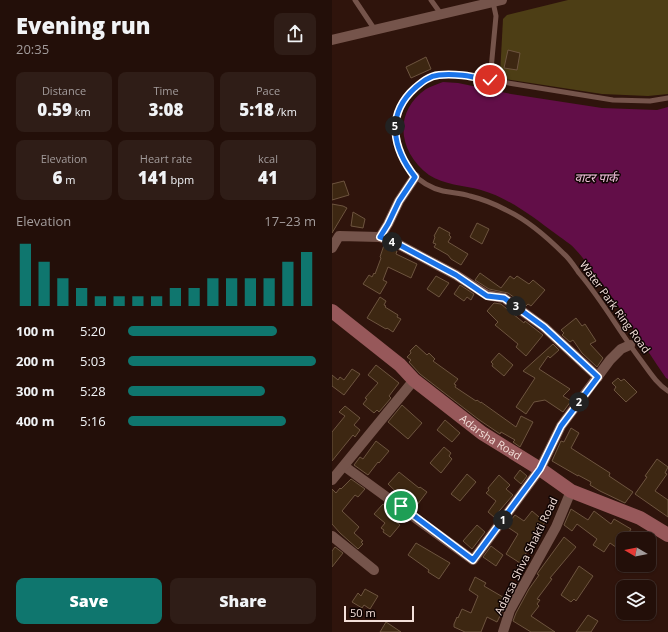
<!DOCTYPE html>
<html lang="en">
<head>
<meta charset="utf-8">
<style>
	body { margin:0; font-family:"Open Sans","Noto Sans Devanagari",sans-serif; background:#2f1d17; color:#f1f3f6; height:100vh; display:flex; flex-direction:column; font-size:15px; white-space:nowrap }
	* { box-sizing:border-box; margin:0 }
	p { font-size:13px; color:#a39c9c }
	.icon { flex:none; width:22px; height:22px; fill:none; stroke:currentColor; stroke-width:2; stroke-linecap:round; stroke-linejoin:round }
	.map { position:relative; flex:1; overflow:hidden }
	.side { display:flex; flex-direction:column; background:#230f09; width:332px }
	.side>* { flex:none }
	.needle { width:26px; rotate:280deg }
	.tools { position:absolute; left:284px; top:532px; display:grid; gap:8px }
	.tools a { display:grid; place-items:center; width:40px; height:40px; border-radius:8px; background:#230f09; box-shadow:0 1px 3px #0004,0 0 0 1px #402f2a; font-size:20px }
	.scale { position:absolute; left:12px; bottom:10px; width:70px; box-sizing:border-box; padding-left:4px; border:2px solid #f4e0da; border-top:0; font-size:11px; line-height:14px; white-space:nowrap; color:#f4e0da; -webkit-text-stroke:3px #0f0403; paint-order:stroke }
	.pin { position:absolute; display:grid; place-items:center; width:34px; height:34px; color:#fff; margin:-17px; border:2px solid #fff; border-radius:50%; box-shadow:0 1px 4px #0007 }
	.km { position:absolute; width:20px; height:20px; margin:-10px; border-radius:50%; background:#222; color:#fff; font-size:11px; line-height:20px; text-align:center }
	.round { display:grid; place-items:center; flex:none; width:42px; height:42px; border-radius:8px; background:#2f1d17 }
	.overview { display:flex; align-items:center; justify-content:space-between; height:68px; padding:0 16px }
	h1 { font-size:22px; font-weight:800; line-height:30px }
	.figures { display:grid; grid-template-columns:repeat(3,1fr); gap:6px; height:68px; padding:4px 16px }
	.figures div { display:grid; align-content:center; border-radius:8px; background:#2f1d17; text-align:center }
	.figures b { font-size:17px; font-weight:800 }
	.figures small { font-size:11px; font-weight:400 }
	.figures p { font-size:11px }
	.chart { height:112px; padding:8px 16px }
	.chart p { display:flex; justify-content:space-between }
	.chart svg { width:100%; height:72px; margin-top:4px; stroke:#0f766e; stroke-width:6 }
	.action { display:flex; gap:8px; margin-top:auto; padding:8px 16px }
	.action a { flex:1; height:46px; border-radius:8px; background:#0f766e; color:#fff; font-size:16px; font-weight:800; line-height:46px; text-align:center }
	.action a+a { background:#2f1d17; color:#f1f3f6 }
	ul { padding:0 16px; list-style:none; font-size:13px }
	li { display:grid; grid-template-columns:64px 48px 1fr; align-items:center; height:30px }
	li i { height:10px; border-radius:5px; background:#0f766e }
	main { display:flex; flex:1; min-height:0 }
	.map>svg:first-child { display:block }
	.green { fill:#4d3e15 }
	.water { fill:#620e48 }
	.building { fill:#3d2712; stroke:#6d543f }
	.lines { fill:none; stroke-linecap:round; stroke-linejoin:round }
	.lane { stroke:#75544b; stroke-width:5 }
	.street { stroke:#75544b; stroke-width:10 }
	.secondary { stroke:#97585a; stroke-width:14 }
	.route-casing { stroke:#fff; stroke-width:8 }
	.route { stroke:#1a73e8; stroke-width:5 }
	.labels { text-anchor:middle; stroke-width:3; stroke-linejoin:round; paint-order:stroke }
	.street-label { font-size:11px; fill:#f4e0da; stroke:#0f0403 }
	.water-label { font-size:12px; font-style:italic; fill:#f5c5df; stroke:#0f0403 }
</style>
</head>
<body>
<main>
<section class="side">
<div class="overview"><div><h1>Evening run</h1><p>20:35</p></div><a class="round"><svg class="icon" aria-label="share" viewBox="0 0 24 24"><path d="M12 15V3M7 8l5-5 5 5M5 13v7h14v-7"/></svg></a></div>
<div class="figures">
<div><p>Distance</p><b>0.59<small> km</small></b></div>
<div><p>Time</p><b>3:08</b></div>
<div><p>Pace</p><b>5:18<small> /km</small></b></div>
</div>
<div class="figures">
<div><p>Elevation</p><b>6<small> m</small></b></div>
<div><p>Heart rate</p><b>141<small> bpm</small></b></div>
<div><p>kcal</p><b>41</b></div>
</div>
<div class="chart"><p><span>Elevation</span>17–23 m</p>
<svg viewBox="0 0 160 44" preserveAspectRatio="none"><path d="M5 44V6M15 44V17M25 44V27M35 44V33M45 44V38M55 44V38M65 44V38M75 44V38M85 44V33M95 44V33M105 44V27M115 44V27M125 44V27M135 44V27M145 44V17M155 44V11"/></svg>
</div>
<ul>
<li><b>100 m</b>5:20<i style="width:79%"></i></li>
<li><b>200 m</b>5:03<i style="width:100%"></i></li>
<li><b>300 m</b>5:28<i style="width:73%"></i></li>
<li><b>400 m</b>5:16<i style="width:84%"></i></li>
</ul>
<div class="action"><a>Save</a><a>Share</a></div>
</section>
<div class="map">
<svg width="336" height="632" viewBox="0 0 336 632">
	<rect width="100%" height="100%" fill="#2f140c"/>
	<path class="green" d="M236 0H336V94L316 96 270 94 172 79 168 75 171 19 175 15Z"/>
	<path class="water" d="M111 82 126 83 179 94 270 108 325 110 336 107V379L334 378C310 343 289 308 264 275 257 267 251 257 243 249 238 243 230 239 224 234 201 217 177 198 149 190 131 185 112 185 97 175 66 152 61 112 94 89 99 86 106 84 111 82Z"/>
	<g class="building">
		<path d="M176 50 188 53 185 70 172 68Z"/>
		<path d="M94 57 99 69 79 78 74 67Z"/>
		<path d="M12 181 17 195 0 200V184Z"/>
		<path d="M0 204 11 206 15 208 0 233Z"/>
		<path d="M21 212 33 219 31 228 19 226Z"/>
		<path d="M145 223 157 229 150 244 138 237Z"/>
		<path d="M107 227 118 233 117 235 119 237 116 242 136 254 129 265 119 259 116 255 102 247 104 244 101 243 103 237 102 236Z"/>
		<path d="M52 245 65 251 64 254 85 264 79 278 56 267 51 280 55 282 48 294 31 284 37 275 40 277 42 273 43 274 49 258 48 257Z"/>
		<path d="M148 273 169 288 178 276 182 279 185 276 197 284 201 280 213 290 199 306 196 304 194 306 184 297 183 298 176 293 157 289 143 280Z"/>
		<path d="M104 276 117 283 107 297 95 289Z"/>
		<path d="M128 285 142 294 139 300 135 297 132 301 122 294Z"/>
		<path d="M48 297 54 301 52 305 54 306 53 307 66 315 65 317 69 319 61 332 55 328 54 329 35 318Z"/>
		<path d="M162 303 169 304 192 323 193 321 211 335 194 356 184 347 186 344 163 325 166 322 155 311Z"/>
		<path d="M244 318 250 326 253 324 264 341 258 344 271 358 265 367 250 353 241 340 238 342 230 335 232 333 229 330Z"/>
		<path d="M221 344 227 350 218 358 216 356 207 369 238 389 231 396 239 401 231 412 213 400 202 402 194 414 184 407 203 378 191 371Z"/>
		<path d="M84 345 95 355 97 353 103 359 101 361 126 379 122 384 124 385 123 387 144 401 145 400 149 403V402L184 427 189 416 201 422 188 447 181 442 183 440 169 432 168 434 146 419 88 374 77 362 79 360 75 357 79 353 78 351Z"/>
		<path d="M167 353 181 365 172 376 160 366 161 364 159 362Z"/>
		<path d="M44 365 67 383 57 396 59 398 47 412 45 410 42 413 31 404 35 399 33 398 46 383 36 375Z"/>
		<path d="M20 369 28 374 12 395 0 386V375L6 380 8 377 12 380Z"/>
		<path d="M286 378 289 381 292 379 305 392 294 402 282 390 284 387 280 383Z"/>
		<path d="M70 405 90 423 76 439 56 422Z"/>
		<path d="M13 406 28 418 22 425 28 430 23 437 21 435 0 461V432L13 416 7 412Z"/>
		<path d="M113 420 128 433 120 442 105 430Z"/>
		<path d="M239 428 247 433 239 448 278 473 277 476 301 492 293 503 268 491 258 485 259 482 246 475V476L220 461 229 441 232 442Z"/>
		<path d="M44 441 57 451 47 463 46 462 36 475 22 465 28 457 31 459Z"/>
		<path d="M112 447 119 453 117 456 120 459 109 473 98 463Z"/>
		<path d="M325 459 336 467 333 473 335 474 323 491 336 500V517L303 494 315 477 313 476Z"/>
		<path d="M188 470 195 476 189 484 182 478Z"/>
		<path d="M67 472 87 488 88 487 95 492 82 509 75 504 76 503 56 484Z"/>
		<path d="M135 474 144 482 128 501 119 494Z"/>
		<path d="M167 475 178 485 174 489 181 495 162 517 156 512 164 501 154 493 157 490 156 488Z"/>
		<path d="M19 479 33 489 26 497 23 495 10 511 27 527 22 533 31 541 29 542 31 544 26 549 8 533 0 524V489L4 493 8 488 9 489Z"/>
		<path d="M51 504 61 512 57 516 68 525 58 537 51 532 52 530 49 528 53 523 42 514Z"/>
		<path d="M239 509 256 520 262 511 279 524 282 519 299 529 296 534 302 539H291V552L278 543 272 552 261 545 265 539 245 524 240 531 232 525Z"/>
		<path d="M200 511 213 522 188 563 174 554 186 534 174 526 183 515 192 521Z"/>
		<path d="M145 525 153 532 140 549 131 541Z"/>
		<path d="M232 537 244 547 218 578 220 579 205 599 208 600 205 604 207 606 199 616 223 632H199L181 621 184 613 197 589 207 575 205 574Z"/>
		<path d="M84 543 118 563 107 579 96 572 97 570 76 555Z"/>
		<path d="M159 546 171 555 164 566 151 557Z"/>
		<path d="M3 547 11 553 0 567V551Z"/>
		<path d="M247 566 261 576 244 601 242 599 239 602 229 595Z"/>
		<path d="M143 577 154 583 152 586 176 600 165 622 155 617 149 632H133L122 627V624L125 617 126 618 130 609 139 613 146 596 137 590Z"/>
		<path d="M33 589 46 596 38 609 32 605 30 608 20 602 26 593 29 596Z"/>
		<path d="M256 615 266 621 259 632H244Z"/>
		<path d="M54 622 69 632H48Z"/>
	</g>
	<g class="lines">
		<g class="lane">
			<path d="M23 0 43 30"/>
			<path d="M99 0 109 14"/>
			<path d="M158 80 164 16 161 2"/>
			<path d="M336 98 318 101 281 100 127 75C105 75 93 75 78 93 67 107 61 122 64 141 69 165 86 185 111 191 120 193 129 193 138 196 150 199 163 204 174 210 196 220 215 237 232 254 238 259 242 266 247 273 270 300 287 331 308 359 317 371 324 383 336 391"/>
		</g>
		<g class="street">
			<path d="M0 40 170 0"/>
			<path d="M48 237 62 242 124 275 155 295 172 298 212 327 266 377"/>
			<path d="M0 248 7 236 48 237 56 224 67 201 83 177"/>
			<path d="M12 466 141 560 208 469 229 426 278 360 289 349 298 345"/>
			<path d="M0 480 82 380"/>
			<path d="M0 536 42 570"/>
			<path d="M171 632 178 610 224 527 239 491"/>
		</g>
		<path class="secondary" id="s1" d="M0 311 68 365 82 380 150 433 208 469 239 491 308 518 336 535"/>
	</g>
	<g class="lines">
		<g class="route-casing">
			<path id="route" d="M69 506 141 560 208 469 229 426 266 377 212 327 172 298 155 296 124 275 62 242 48 237 56 224 67 201 83 177C61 149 53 115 83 88 90 82 97 76 107 75 124 73 142 77 158 80"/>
		</g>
		<use href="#route" class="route"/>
	</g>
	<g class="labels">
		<g class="street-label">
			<text transform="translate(283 307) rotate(54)" y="4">Water Park Ring Road</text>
			<text dy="4" stroke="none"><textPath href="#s1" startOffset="203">Adarsha Road</textPath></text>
			<text transform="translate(194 556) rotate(-64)" y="4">Adarsa Shiva Shakti Road</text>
		</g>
		<g class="water-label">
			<text x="264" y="182">वाटर पार्क</text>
		</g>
	</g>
</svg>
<div class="tools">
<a><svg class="needle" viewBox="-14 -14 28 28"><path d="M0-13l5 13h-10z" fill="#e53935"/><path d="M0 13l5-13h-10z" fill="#a39c9c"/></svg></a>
<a><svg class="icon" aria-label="layers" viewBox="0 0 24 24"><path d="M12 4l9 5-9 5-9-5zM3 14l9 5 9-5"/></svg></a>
</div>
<div class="scale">50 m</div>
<div class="pin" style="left:69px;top:506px;background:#1e9e55"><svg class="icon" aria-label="arrive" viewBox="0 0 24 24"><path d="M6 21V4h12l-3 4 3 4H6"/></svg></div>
<div class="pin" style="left:158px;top:80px;background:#d93025"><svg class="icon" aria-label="check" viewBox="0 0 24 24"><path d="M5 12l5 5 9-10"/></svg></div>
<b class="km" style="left:171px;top:520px">1</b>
<b class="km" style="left:247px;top:402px">2</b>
<b class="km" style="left:184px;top:306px">3</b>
<b class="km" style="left:60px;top:242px">4</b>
<b class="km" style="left:63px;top:126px">5</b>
</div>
</main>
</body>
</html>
